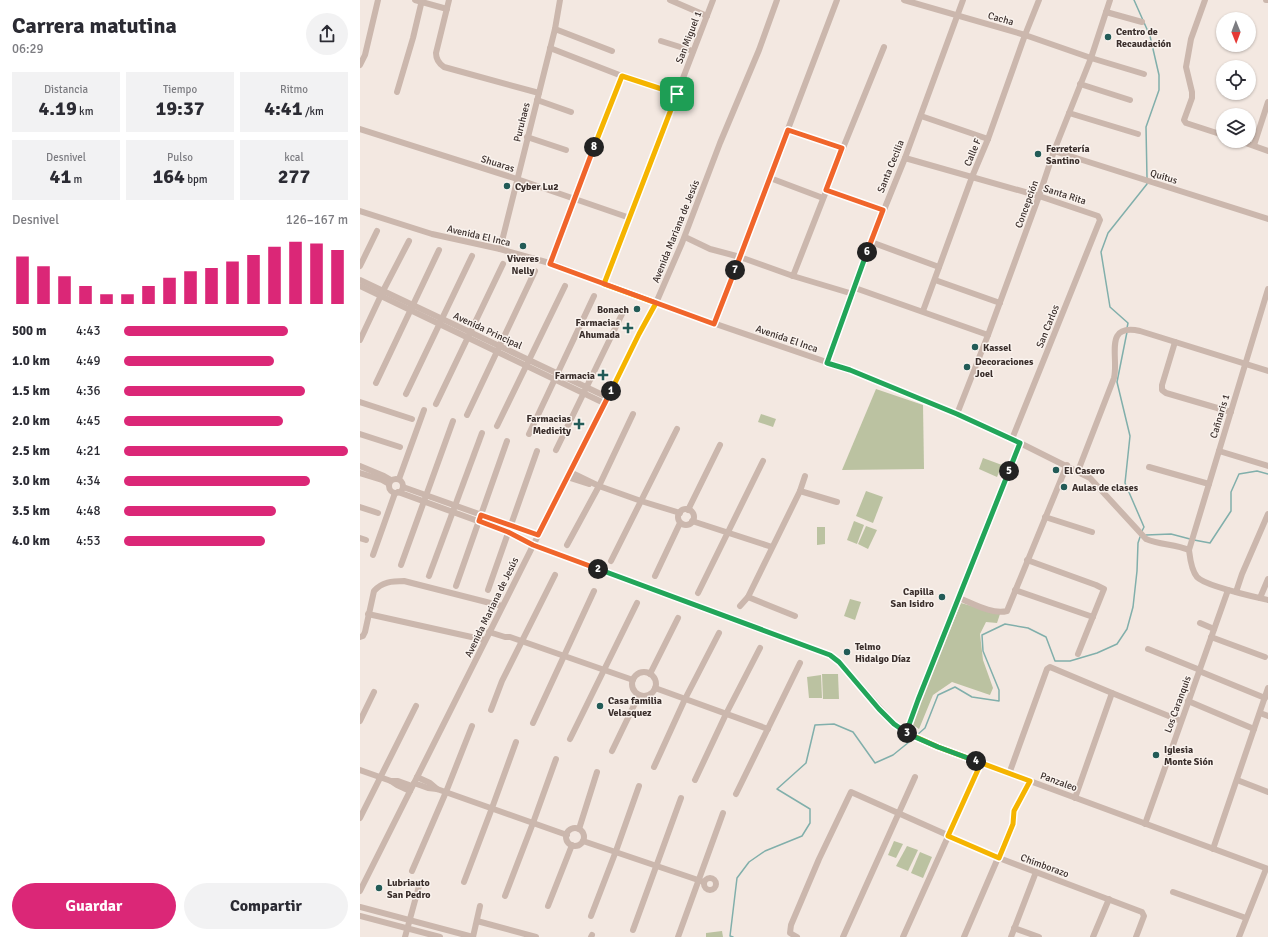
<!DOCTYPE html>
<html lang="es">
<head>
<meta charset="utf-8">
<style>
	body { margin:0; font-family:Signika,sans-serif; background:#f2f2f3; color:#2b2b33; height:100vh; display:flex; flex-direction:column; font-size:15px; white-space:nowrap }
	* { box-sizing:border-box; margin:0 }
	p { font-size:13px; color:#7c7c81 }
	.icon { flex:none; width:22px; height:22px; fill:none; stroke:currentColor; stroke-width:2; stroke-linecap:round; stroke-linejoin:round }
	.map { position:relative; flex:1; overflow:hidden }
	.side { display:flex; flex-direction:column; background:#fff; width:360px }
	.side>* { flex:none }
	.needle { width:26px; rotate:179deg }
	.controls { position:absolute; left:856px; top:12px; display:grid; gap:8px }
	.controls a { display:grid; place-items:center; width:40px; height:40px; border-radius:50%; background:#fff; box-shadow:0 1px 3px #0004; font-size:20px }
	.pin { position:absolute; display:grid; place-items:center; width:34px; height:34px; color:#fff; margin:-17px; border-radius:8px; box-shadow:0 2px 6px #0006 }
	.km { position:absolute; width:20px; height:20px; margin:-10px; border-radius:50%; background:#222; color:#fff; font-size:11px; line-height:20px; text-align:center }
	.round { display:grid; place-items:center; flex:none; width:42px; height:42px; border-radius:21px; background:#f2f2f3 }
	.head { display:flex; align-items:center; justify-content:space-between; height:68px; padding:0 12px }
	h1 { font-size:22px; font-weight:700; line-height:30px }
	.metrics { display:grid; grid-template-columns:repeat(3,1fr); gap:6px; height:68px; padding:4px 12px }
	.metrics div { display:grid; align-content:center; border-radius:0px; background:#f2f2f3; text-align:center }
	.metrics b { font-size:20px; font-weight:700 }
	.metrics small { font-size:11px; font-weight:400 }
	.metrics p { font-size:11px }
	.chart { height:112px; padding:8px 12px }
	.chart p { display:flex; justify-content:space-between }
	.chart svg { width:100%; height:72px; margin-top:4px; stroke:#db2777; stroke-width:6 }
	.action { display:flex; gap:8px; margin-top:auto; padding:8px 12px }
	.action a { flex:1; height:46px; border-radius:24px; background:#db2777; color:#fff; font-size:16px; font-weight:700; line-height:46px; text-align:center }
	.action a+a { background:#f2f2f3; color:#2b2b33 }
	ul { padding:0 12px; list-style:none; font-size:13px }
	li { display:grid; grid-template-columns:64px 48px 1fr; align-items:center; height:30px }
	li i { height:10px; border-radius:5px; background:#db2777 }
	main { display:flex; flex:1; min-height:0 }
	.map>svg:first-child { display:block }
	.green { fill:#bbc2a1 }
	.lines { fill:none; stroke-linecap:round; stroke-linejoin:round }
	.stream { stroke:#81afab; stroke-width:1.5 }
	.minor { stroke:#cbb7ad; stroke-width:6 }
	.split-1-casing { stroke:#fff; stroke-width:8 }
	.split-2-casing { stroke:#fff; stroke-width:8 }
	.split-3-casing { stroke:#fff; stroke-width:8 }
	.split-4-casing { stroke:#fff; stroke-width:8 }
	.split-5-casing { stroke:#fff; stroke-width:8 }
	.split-6-casing { stroke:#fff; stroke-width:8 }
	.split-7-casing { stroke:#fff; stroke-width:8 }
	.split-8-casing { stroke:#fff; stroke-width:8 }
	.split-9-casing { stroke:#fff; stroke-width:8 }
	.split-1 { stroke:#f5b400; stroke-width:5 }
	.split-2 { stroke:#f0652b; stroke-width:5 }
	.split-3 { stroke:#22a559; stroke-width:5 }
	.split-4 { stroke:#f5b400; stroke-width:5 }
	.split-5 { stroke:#22a559; stroke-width:5 }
	.split-6 { stroke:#22a559; stroke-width:5 }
	.split-7 { stroke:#f0652b; stroke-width:5 }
	.split-8 { stroke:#f0652b; stroke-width:5 }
	.split-9 { stroke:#f5b400; stroke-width:5 }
	.poi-dot { fill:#225b57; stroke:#faf3ee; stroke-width:1.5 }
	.labels { text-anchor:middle; stroke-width:3; stroke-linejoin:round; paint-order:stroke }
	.street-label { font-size:10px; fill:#3a2e2b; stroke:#faf3ee }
	.poi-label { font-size:10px; font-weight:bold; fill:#3a2e2b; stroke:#faf3ee; text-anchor:start }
</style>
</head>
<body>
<main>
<section class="side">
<div class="head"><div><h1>Carrera matutina</h1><p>06:29</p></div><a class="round"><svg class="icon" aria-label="share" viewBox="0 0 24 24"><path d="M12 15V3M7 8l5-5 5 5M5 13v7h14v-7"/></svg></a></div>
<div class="metrics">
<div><p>Distancia</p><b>4.19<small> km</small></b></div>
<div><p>Tiempo</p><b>19:37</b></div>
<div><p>Ritmo</p><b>4:41<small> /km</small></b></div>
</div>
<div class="metrics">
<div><p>Desnivel</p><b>41<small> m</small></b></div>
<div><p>Pulso</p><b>164<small> bpm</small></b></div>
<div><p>kcal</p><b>277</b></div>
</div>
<div class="chart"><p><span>Desnivel</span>126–167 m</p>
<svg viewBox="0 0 160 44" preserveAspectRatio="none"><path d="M5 44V15M15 44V21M25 44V27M35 44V33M45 44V38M55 44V38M65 44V33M75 44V28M85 44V24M95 44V22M105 44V18M115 44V14M125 44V9M135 44V6M145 44V7M155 44V11"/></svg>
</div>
<ul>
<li><b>500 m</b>4:43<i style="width:73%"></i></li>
<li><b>1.0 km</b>4:49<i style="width:67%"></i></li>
<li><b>1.5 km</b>4:36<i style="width:81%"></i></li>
<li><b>2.0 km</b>4:45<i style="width:71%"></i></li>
<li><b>2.5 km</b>4:21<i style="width:100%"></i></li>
<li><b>3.0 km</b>4:34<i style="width:83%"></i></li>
<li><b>3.5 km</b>4:48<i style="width:68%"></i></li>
<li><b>4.0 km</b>4:53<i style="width:63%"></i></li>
</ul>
<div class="action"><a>Guardar</a><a>Compartir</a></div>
</section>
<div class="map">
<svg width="908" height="937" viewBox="0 0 908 937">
	<rect width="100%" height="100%" fill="#f3e8e1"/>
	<g class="green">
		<path d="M516 389 563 405 564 469 482 470Z"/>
		<path d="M401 414 416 419 413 427 398 422Z"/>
		<path d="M623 458 642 465 637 477 619 469Z"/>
		<path d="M506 491 523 497 513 523 496 516Z"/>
		<path d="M494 521 504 525 497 544 487 540Z"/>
		<path d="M506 526 517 530 508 549 498 544Z"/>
		<path d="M457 527H465V544L457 545Z"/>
		<path d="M490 599 501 602 495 620 484 616Z"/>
		<path d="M601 603 640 614 637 623 626 622 620 634 623 660 633 688 630 695 592 682 573 695 559 729 552 724V721Z"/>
		<path d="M462 674H478L479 699H463Z"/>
		<path d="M461 675 462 698H449L447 677Z"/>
		<path d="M534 841 543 844 536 858 528 855Z"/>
		<path d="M547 846 558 850 548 871 536 866Z"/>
		<path d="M560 852 572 857 563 878 551 873Z"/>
		<path d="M362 931 363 937H346V933Z"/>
	</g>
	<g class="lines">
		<g class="stream">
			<path d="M774 0 790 36 799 75V90L786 127 787 178"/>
			<path d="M767 328 768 323 750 307 741 252 748 233 787 184V182"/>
			<path d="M767 332 757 382 770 436 765 483 784 527 782 531"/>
			<path d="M785 536 786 535 811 534 830 539"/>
			<path d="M834 540 850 543 871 511V492L879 474 897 471 908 474"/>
			<path d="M557 735 565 728 578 695 595 687 612 697 639 701V690L623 651 622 635 645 624 668 628 686 637 695 661H710L737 653 757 644 767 629 773 607 777 571 778 543 780 537"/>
			<path d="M373 937 370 936 377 878 389 862 405 851 442 836 450 823V809L417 789 446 763 455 725 474 724 493 732 515 763 533 755 554 738"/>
		</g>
		<g class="minor">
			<path d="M55 0 87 9"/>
			<path d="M89 0 76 53C76 59 78 63 84 67L179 93"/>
			<path d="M310 0 347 16"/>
			<path d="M544 0 665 35 731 58 784 74"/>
			<path d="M845 0 831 39 826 67 832 92V98L824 120 826 123 863 135"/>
			<path d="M906 0H908"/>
			<path d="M746 12 782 22"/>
			<path d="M195 29 252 51"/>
			<path d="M301 41 333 51"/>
			<path d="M190 48 262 76 317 94"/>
			<path d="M0 65 5 55 18 0"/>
			<path d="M720 84 770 100"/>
			<path d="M37 92 53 38 62 0"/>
			<path d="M177 100 211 112"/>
			<path d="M709 113 778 134"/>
			<path d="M561 116 628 139"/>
			<path d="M0 129 157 179 270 218"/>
			<path d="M428 131 483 148"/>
			<path d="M167 137 206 150"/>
			<path d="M880 141 908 151"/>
			<path d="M894 145 908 102"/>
			<path d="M694 151 908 219"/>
			<path d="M545 158 679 196 738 216 740 220 652 439"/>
			<path d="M410 178 463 198"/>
			<path d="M466 190 523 211"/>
			<path d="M0 211 72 234 140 249 193 264 312 309 490 370 597 414 660 443 730 478 786 539C800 545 815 544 829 550 830 558 831 570 837 577 845 586 895 597 908 600"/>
			<path d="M325 237 350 249 380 257 433 276 483 148 524 47"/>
			<path d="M511 242 579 267"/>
			<path d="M140 249 195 29 200 0"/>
			<path d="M190 263 262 76"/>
			<path d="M0 266 17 231"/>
			<path d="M433 276 493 294"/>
			<path d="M0 280 247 397"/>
			<path d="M575 280 640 303"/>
			<path d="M244 284 353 0"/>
			<path d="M0 286 244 403"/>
			<path d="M495 288 628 335"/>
			<path d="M563 311 612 177 628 139 665 35 679 0"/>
			<path d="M354 324 477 0"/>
			<path d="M0 340 23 291 49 241"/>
			<path d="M815 342 802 385V390L806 393 871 412"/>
			<path d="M467 363 511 242 545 158 603 0"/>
			<path d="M16 383 79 250"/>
			<path d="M46 394 112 256"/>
			<path d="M0 402 52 419"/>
			<path d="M76 404 143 264"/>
			<path d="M597 414 628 335 679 196 694 151 731 58 750 0"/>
			<path d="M107 415 175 271"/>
			<path d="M137 426 205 286"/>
			<path d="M0 434 40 447"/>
			<path d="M169 434 234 296"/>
			<path d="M196 450 264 310"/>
			<path d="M859 451 908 466"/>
			<path d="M0 466 24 476 31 480"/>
			<path d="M789 467 849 484"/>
			<path d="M718 471 754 378C759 357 743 323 780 331L908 371"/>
			<path d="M210 472 239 486 281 501 320 513"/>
			<path d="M0 473 22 480 29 484"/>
			<path d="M207 477 229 484"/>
			<circle cx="36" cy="486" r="7"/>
			<path d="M39 479 64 410"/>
			<path d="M43 487 178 535"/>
			<path d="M440 491 477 502"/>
			<path d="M38 492 148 532 173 545 470 655 479 662 534 724 546 733 578 747 908 869"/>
			<path d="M0 507 18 513"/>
			<circle cx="326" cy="517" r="8"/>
			<path d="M328 510 360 445"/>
			<path d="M685 517 732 532"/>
			<path d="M332 521 412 547"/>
			<path d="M0 538 6 540"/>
			<path d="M207 545 239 486 273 414"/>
			<path d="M829 550 908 289"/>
			<path d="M13 555 35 493"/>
			<path d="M667 560 736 585 744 589 718 654"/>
			<path d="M251 561 317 429"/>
			<path d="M41 565 93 421"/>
			<path d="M69 576 122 433"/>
			<path d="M295 576 320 523"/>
			<path d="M96 586 147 441"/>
			<path d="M128 590 177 451"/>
			<path d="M655 590 733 617"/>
			<path d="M876 592 882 574 908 514"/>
			<path d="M338 593 403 461"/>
			<path d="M388 597 435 616"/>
			<path d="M599 598C612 603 632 615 647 611L707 465"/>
			<path d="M900 598 908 579"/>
			<path d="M380 606 388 597 440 491 445 476"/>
			<path d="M8 614 125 640"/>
			<path d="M840 623 854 629"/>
			<path d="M129 632 145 637H150L273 680"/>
			<path d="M0 637 3 636 5 632 14 591C22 582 32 581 44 581L142 606"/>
			<path d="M851 637 905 657"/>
			<path d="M788 649 840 670"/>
			<path d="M839 671 905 698"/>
			<circle cx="284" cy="684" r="12"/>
			<path d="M290 674 318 618"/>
			<path d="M295 688 408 729"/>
			<path d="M828 701 894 729"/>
			<path d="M131 710 142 681 195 575"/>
			<path d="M900 713 908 716"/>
			<path d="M0 721 14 692"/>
			<path d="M173 723 234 591"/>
			<path d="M546 733 558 700 660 443"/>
			<path d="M210 739 277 603"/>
			<path d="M252 751 279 695"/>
			<path d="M294 767 325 699 359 633"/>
			<path d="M0 770 31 781 37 785 50 791"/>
			<path d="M649 774 687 669 690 667 752 693 821 721"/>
			<path d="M57 777 70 783 77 789"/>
			<path d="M335 780 366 714 400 648"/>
			<path d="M877 780 908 792"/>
			<path d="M31 781H38L52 786"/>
			<path d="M54 783 68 788 77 789 207 835"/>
			<path d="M376 794 440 663"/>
			<path d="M715 798 752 693"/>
			<path d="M0 818 56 706"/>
			<path d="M785 824 868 590"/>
			<circle cx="215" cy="837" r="9"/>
			<path d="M219 829 237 772"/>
			<path d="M223 841 344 882"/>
			<path d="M853 849 908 688"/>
			<path d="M52 871 86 792 112 726"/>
			<circle cx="350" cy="884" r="6"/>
			<path d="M104 882 132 808 156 742"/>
			<path d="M0 891 279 334 296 303 322 243 360 143 399 50 417 0"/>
			<path d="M813 892 886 918"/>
			<path d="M145 896 173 823 196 759"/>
			<path d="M188 906 212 845"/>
			<path d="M0 907 113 937"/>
			<path d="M0 916 80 937"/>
			<path d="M231 916 256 851 279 786"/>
			<path d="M117 921 176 937"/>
			<path d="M654 928 679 937"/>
			<path d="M273 930 321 798"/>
			<path d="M45 937 59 886"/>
			<path d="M113 937 120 906"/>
			<path d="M231 937 232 935"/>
			<path d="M318 937 363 813"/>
			<path d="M437 937 430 933 431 925 459 859 491 792 639 858 782 912 784 916 776 937"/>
			<path d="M483 937 555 777"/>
			<path d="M543 937 621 763"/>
			<path d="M604 937 653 823 654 811 669 781"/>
			<path d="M651 937 676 872"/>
			<path d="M733 937 749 899"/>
			<path d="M879 937 906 869"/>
		</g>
	</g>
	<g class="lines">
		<g class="split-1-casing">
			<path id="split-1" d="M251 391 279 334 296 303 244 284 317 94"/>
		</g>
		<g class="split-2-casing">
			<path id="split-2" d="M238 569 173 545 148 532 119 521 121 515 178 535 251 391"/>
		</g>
		<g class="split-3-casing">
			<path id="split-3" d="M238 569 470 655 479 662 519 709 534 724 547 733"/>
		</g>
		<g class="split-4-casing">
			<path id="split-4" d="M547 733 578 747 670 781 654 811 653 824 639 858 588 836 621 763 616 761"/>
		</g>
		<g class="split-5-casing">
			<path id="split-5" d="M616 761 578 747 546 733 558 700 649 471"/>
		</g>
		<g class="split-6-casing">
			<path id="split-6" d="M507 252 467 363 490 370 597 414 660 443 649 471"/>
		</g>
		<g class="split-7-casing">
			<path id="split-7" d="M375 270 428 130 482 148 466 190 523 210 507 252"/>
		</g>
		<g class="split-8-casing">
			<path id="split-8" d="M234 147 190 264 354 324 375 270"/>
		</g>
		<g class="split-9-casing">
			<path id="split-9" d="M234 147 262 76 317 94"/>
		</g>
		<use href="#split-1" class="split-1"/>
		<use href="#split-2" class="split-2"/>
		<use href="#split-3" class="split-3"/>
		<use href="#split-4" class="split-4"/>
		<use href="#split-5" class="split-5"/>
		<use href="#split-6" class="split-6"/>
		<use href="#split-7" class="split-7"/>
		<use href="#split-8" class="split-8"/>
		<use href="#split-9" class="split-9"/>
	</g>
	<g class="poi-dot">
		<circle cx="748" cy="37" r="4"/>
		<circle cx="678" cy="154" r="4"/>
		<circle cx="147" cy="186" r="4"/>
		<circle cx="163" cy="246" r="4"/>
		<circle cx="277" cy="309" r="4"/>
		<path d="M266 322h4v4h4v4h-4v4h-4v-4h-4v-4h4z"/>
		<circle cx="615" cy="347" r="4"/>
		<circle cx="607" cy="367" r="4"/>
		<path d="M241 369h4v4h4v4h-4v4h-4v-4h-4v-4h4z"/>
		<path d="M217 418h4v4h4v4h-4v4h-4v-4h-4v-4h4z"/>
		<circle cx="696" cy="470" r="4"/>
		<circle cx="704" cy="487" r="4"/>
		<circle cx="582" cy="597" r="4"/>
		<circle cx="487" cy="652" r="4"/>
		<circle cx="240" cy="706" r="4"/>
		<circle cx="796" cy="755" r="4"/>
		<circle cx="19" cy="888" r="4"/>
	</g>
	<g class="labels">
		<g class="street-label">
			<text transform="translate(641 18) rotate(16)" y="4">Cacha</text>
			<text transform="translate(328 37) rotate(-69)" y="4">San Miguel 1</text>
			<text transform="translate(161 122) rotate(-76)" y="4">Puruhaes</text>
			<text transform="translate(612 152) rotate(-67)" y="4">Calle F</text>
			<text transform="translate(138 163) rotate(18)" y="4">Shuaras</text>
			<text transform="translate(530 166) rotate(-68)" y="4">Santa Cecilia</text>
			<text transform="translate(804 176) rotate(17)" y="4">Quitus</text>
			<text transform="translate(705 194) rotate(18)" y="4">Santa Rita</text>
			<text transform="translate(666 204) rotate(-70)" y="4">Concepción</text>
			<text transform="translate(315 231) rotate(-68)" y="4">Avenida Mariana de Jesús</text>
			<text transform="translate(119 235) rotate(13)" y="4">Avenida El Inca</text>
			<text transform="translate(687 326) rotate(-68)" y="4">San Carlos</text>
			<text transform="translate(128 330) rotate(25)" y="4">Avenida Principal</text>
			<text transform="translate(427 338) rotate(19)" y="4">Avenida El Inca</text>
			<text transform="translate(859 416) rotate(-73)" y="4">Cañnaris 1</text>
			<text transform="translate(131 607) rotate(-64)" y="4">Avenida Mariana de Jesús</text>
			<text transform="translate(817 704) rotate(-70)" y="4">Los Caranquis</text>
			<text transform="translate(699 781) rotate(20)" y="4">Panzaleo</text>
			<text transform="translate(685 865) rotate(20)" y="4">Chimborazo</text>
		</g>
		<g class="poi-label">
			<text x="756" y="35">Centro de<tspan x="756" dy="12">Recaudación</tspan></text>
			<text x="686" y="152">Ferretería<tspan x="686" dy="12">Santino</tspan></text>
			<text x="155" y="190">Cyber Lu2</text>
			<text x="163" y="262" text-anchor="middle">Viveres<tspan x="163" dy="12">Nelly</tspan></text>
			<text x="269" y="313" text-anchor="end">Bonach</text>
			<text x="260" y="326" text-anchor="end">Farmacias<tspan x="260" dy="12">Ahumada</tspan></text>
			<text x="623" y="351">Kassel</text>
			<text x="615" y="365">Decoraciones<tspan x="615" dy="12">Joel</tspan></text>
			<text x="235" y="379" text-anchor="end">Farmacia</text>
			<text x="211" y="422" text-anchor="end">Farmacias<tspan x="211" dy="12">Medicity</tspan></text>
			<text x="704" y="474">El Casero</text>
			<text x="712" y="491">Aulas de clases</text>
			<text x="574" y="595" text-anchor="end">Capilla<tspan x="574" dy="12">San Isidro</tspan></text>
			<text x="495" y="650">Telmo<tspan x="495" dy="12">Hidalgo Díaz</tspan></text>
			<text x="248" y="704">Casa familia<tspan x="248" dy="12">Velasquez</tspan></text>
			<text x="804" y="753">Iglesia<tspan x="804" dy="12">Monte Sión</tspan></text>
			<text x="27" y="886">Lubriauto<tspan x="27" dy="12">San Pedro</tspan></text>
		</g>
	</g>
</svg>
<div class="controls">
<a><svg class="needle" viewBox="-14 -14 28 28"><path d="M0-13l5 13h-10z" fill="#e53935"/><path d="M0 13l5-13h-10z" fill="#7c7c81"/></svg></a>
<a><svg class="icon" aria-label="locate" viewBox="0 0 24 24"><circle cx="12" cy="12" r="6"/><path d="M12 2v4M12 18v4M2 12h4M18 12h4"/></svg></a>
<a><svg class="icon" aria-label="layers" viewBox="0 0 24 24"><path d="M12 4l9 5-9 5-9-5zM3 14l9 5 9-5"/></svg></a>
</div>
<div class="pin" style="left:317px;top:94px;background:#1e9e55"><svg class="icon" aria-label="arrive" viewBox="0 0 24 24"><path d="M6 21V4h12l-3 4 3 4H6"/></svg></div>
<b class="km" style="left:251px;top:391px">1</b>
<b class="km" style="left:238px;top:569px">2</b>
<b class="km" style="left:547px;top:733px">3</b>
<b class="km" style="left:616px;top:761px">4</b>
<b class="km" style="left:649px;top:471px">5</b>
<b class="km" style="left:507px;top:252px">6</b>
<b class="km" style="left:375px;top:270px">7</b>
<b class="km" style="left:234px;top:147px">8</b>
</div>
</main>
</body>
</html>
